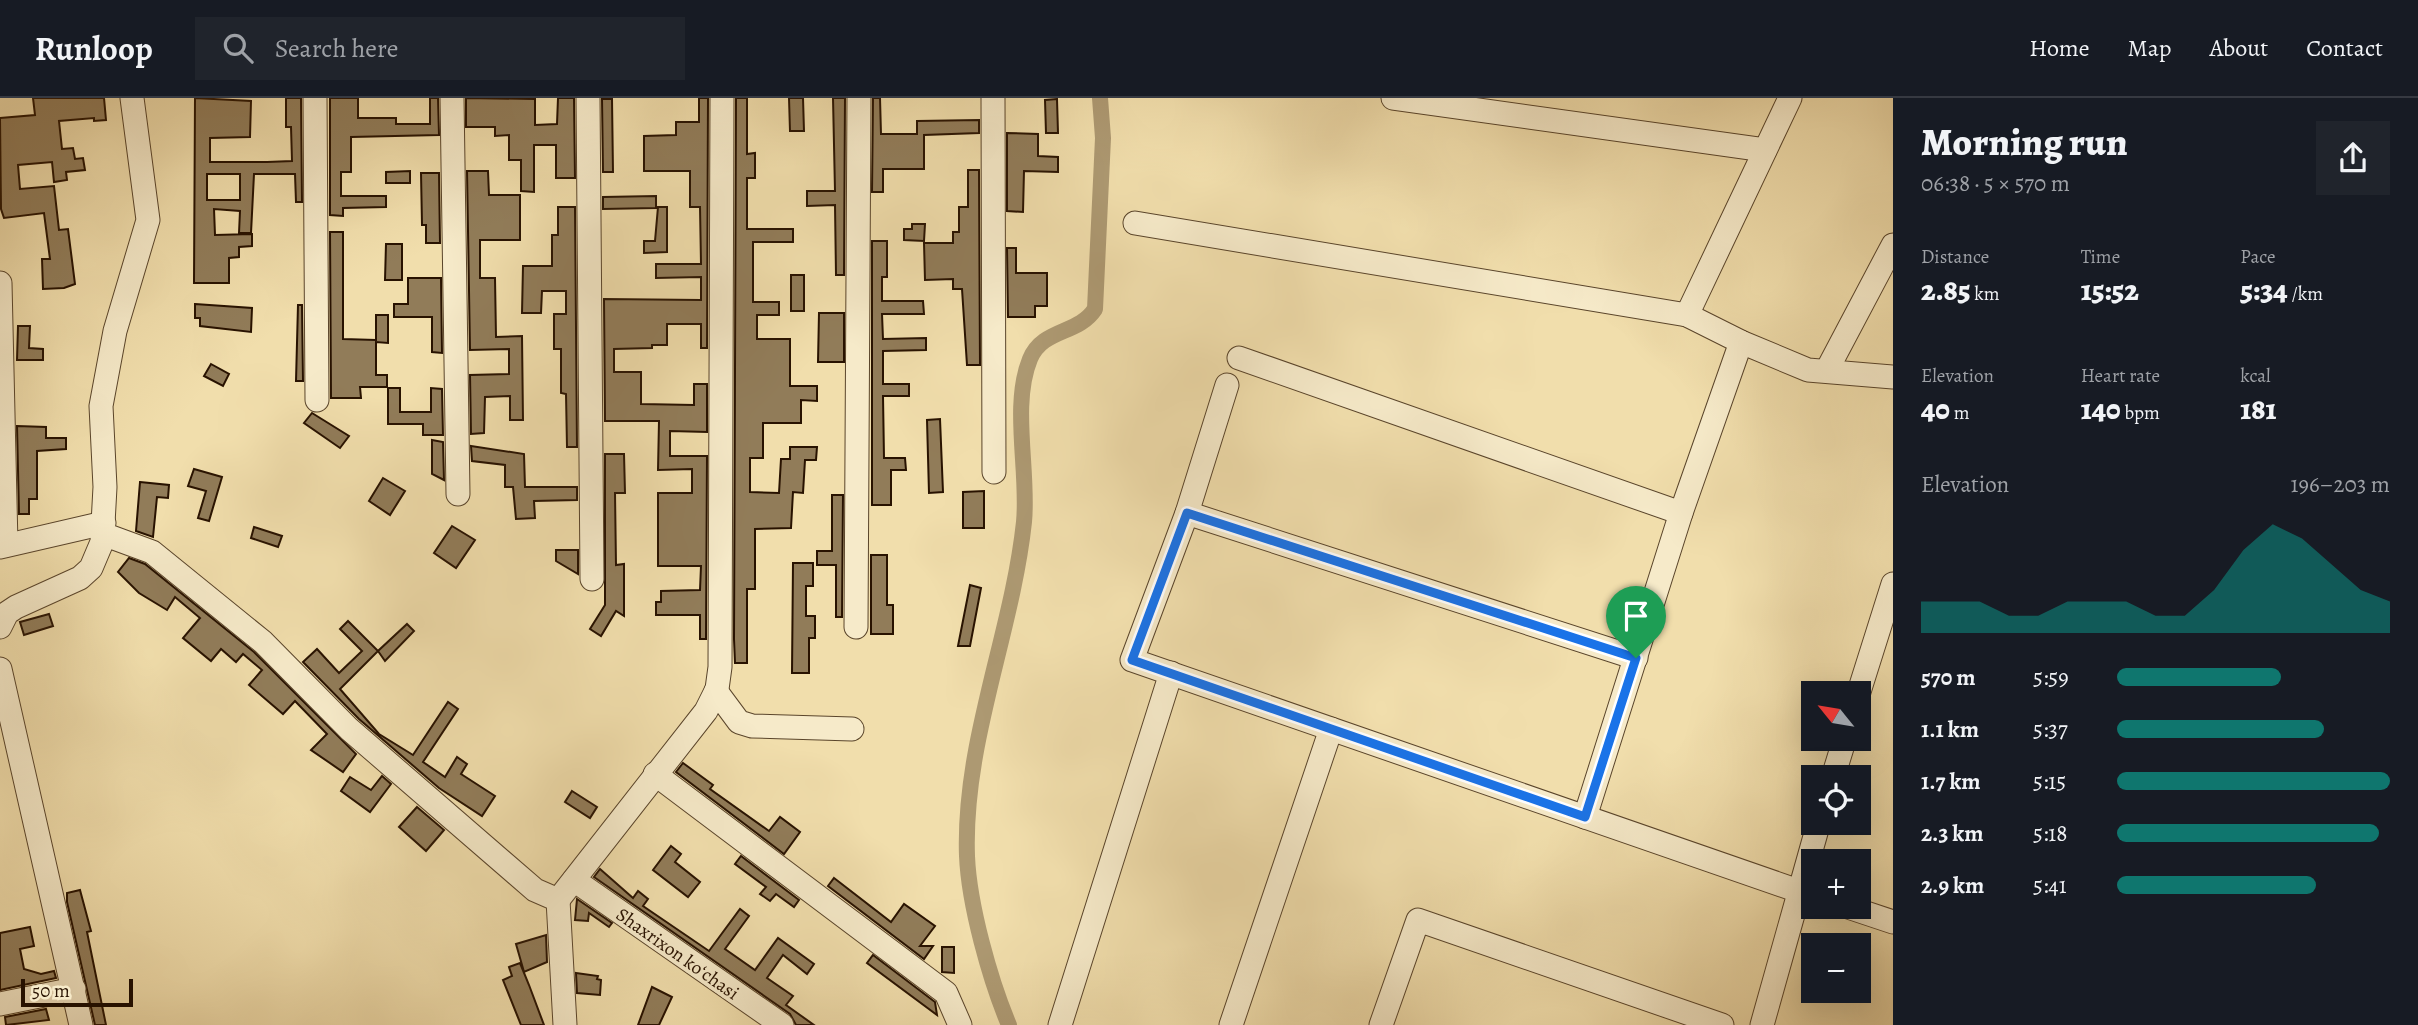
<!DOCTYPE html>
<html lang="en">
<head>
<meta charset="utf-8">
<style>
	body { margin:0; font-family:Alegreya,serif; background:#20242c; color:#f1f3f6; height:100vh; display:flex; flex-direction:column; font-size:26px; white-space:nowrap }
	* { box-sizing:border-box; margin:0 }
	p { font-size:23px; color:#9ea1a6 }
	.icon { flex:none; width:38px; height:38px; fill:none; stroke:currentColor; stroke-width:2; stroke-linecap:round; stroke-linejoin:round }
	.map { position:relative; flex:1; overflow:hidden }
	.drawer { display:flex; flex-direction:column; background:#171b24; width:525px }
	.drawer>* { flex:none }
	.needle { width:46px; rotate:300deg }
	.controls { position:absolute; left:1801px; top:583px; display:grid; gap:14px }
	.controls a { display:grid; place-items:center; width:70px; height:70px; border-radius:0px; background:#171b24; box-shadow:0 7px 28px #0002; font-size:35px }
	.scale { position:absolute; left:21px; bottom:18px; width:112px; box-sizing:border-box; padding-left:7px; border:4px solid #281200; border-top:0; font-size:19px; line-height:24px; white-space:nowrap; color:#281200; -webkit-text-stroke:5px #f6eac9; paint-order:stroke }
	.pin { position:absolute; display:grid; place-items:center; width:60px; height:60px; color:#fff; margin:-72px -30px; border-radius:50% 50% 50% 0; rotate:-45deg; box-shadow:0 0 7px #0007 }
	.pin .icon { rotate:45deg }
	.round { display:grid; place-items:center; flex:none; width:74px; height:74px; border-radius:0px; background:#20242c }
	.headline { display:flex; align-items:center; justify-content:space-between; height:119px; padding:0 28px }
	h1 { font-size:38px; font-weight:800; line-height:52px }
	.figures { display:grid; grid-template-columns:repeat(3,1fr); gap:10px; height:119px; padding:7px 28px }
	.figures div { display:grid; align-content:center }
	.figures b { font-size:30px; font-weight:800 }
	.figures small { font-size:19px; font-weight:400 }
	.figures p { font-size:19px }
	.chart { height:196px; padding:14px 28px }
	.chart p { display:flex; justify-content:space-between }
	.chart svg { width:100%; height:126px; margin-top:7px; fill:#0f766e; opacity:.7 }
	ul { padding:0 28px; list-style:none; font-size:23px }
	li { display:grid; grid-template-columns:112px 84px 1fr; align-items:center; height:52px }
	li i { height:18px; border-radius:9px; background:#0f766e }
	header { display:flex; align-items:center; gap:42px; box-sizing:border-box; height:98px; padding:0 35px; background:#171b24; border-bottom:2px solid #363941 }
	header strong { font-size:33px }
	nav { display:flex; gap:38px; margin-inline-start:auto; font-size:24px }
	.search { width:490px; height:63px; background:#20242c; display:flex; align-items:center; gap:18px; box-sizing:border-box; padding:0 24px; border-radius:0px; color:#9ea1a6; font-size:26px }
	main { display:flex; flex:1; min-height:0 }
	.map>svg:first-child { display:block }
	.lines { fill:none; stroke-linecap:round; stroke-linejoin:round }
	.canal { stroke:#ad9972; stroke-width:16 }
	.building { fill:#917c59; stroke:#281200; stroke-width:2; fill-rule:evenodd }
	.minor-casing { stroke:#5a452b; stroke-width:25 }
	.minor { stroke:#f6eac9; stroke-width:23 }
	.route-casing { stroke:#fff; stroke-width:14 }
	.route { stroke:#1a73e8; stroke-width:9 }
	.labels { text-anchor:middle; stroke-width:7; stroke-linejoin:round; paint-order:stroke }
	.street-label { font-size:19px; fill:#281200; stroke:#f6eac9 }
</style>
</head>
<body>
<header>
<strong>Runloop</strong>
<div class="search"><svg class="icon" aria-label="search" viewBox="0 0 24 24"><circle cx="10" cy="10" r="6"/><path d="M15 15l6 6"/></svg>Search here</div>
<nav><a>Home</a><a>Map</a><a>About</a><a>Contact</a></nav>
</header>
<main>
<div class="map">
<svg width="1893" height="927" viewBox="0 0 1893 927">
	<rect width="100%" height="100%" fill="#f1deac"/>
	<filter id="stains"><feTurbulence type="fractalNoise" baseFrequency=".00286" numOctaves="4"/><feColorMatrix values="0 0 0 0 .2 0 0 0 0 .09 0 0 0 0 .02 0 0 0 .5 -.17"/></filter>
	<radialGradient id="worn" r=".72"><stop offset=".6" stop-color="#630" stop-opacity="0"/><stop offset="1" stop-color="#630" stop-opacity=".3"/></radialGradient>
	<g class="lines">
		<path class="canal" d="M1009 927C990 882 969 807 967 758 963 644 1012 536 1024 424 1029 374 1011 307 1030 261 1043 230 1078 237 1095 211L1103 40 1100 0"/>
	</g>
	<g class="building">
		<path d="M33 0H104L106 22 94 23V20L59 23 62 51 73 50 75 61 83 60 85 72 66 74 67 82 54 84 52 64 18 67 20 91 54 88 59 132 68 131 75 186 64 190 43 191 42 161H50L44 115 4 120 1 111 0 20 35 17Z"/>
		<path d="M195 0 251 3 250 39 210 40V64H267L292 63 291 29H286V0H301L302 104H296L295 76H254L251 135H239L240 113 214 111 215 137 252 136V148L239 149V159L229 160V185H194ZM207 76H240V102H207Z"/>
		<path d="M330 0H358V20H396V26H430V0H438L439 37 351 39V74H341V98H386V109L343 110V118L330 117Z"/>
		<path d="M466 0 535 1V27L557 26 558 0H574L575 80H556V47H534V94L521 93V62H509V37L495 38V29H466Z"/>
		<path d="M699 0H708L707 250H701V226H667V247H652V250L614 251V274H641V306L694 307V286H707V334L670 333V358H707L706 541H700V517H656V504H661V493L700 492 701 468H658V395H692V371L658 372 659 323H605L604 201 701 202V179L656 180V166H701L700 109H690V73H644V38L676 37V24H699Z"/>
		<path d="M736 0H747V56L755 55V80H747V131H793V144H753V204H779V217H757V241H790V288H817V303L801 302V325H763V360H750V394L779 395 781 361H790V349H817L816 362H805L803 395 793 394 791 430 755 431V491H747V565H735L734 541Z"/>
		<path d="M789 0H803L804 33H790Z"/>
		<path d="M833 0H845L844 177H836L835 107 807 108V93H835Z"/>
		<path d="M873 0H880L881 36H917V23L979 22V35L924 37V71H883V94H872Z"/>
		<path d="M602 1H612L613 74H603Z"/>
		<path d="M1057 1 1058 35H1046L1045 2Z"/>
		<path d="M1007 35 1038 36V58L1058 59V74L1024 73 1023 114 1007 113Z"/>
		<path d="M968 72H979L980 267H967L962 191H953V181L925 182 924 145H953V134H959V109H968Z"/>
		<path d="M410 73V85H386V74Z"/>
		<path d="M467 73H488L489 97H520V142H480V180H495L496 239 522 238 523 322H510V298L485 299 484 335 471 336 470 277 509 276V251L470 252Z"/>
		<path d="M421 75H439L440 145H426V127H422Z"/>
		<path d="M656 98V110L603 111V99Z"/>
		<path d="M558 109H575L577 349H567L566 296 561 295V251H554V216H566V193H542L541 215H522L523 168H552V137H558Z"/>
		<path d="M658 109H667V154L644 155V143H655Z"/>
		<path d="M912 126H925L924 143 904 142V131H912Z"/>
		<path d="M330 134H343V241L376 242V217H388V245L376 244V277H387V289H360L361 300H331Z"/>
		<path d="M872 143H887V179H882V203H923L924 216H882L883 241 926 240V252L883 253V286H909V298H883L884 360H905L906 372H891V407H872Z"/>
		<path d="M386 146H402V182H385Z"/>
		<path d="M1007 150H1016V175H1047V208H1035V219H1008Z"/>
		<rect x="791" y="177" width="13" height="36"/>
		<path d="M408 180H441L442 255 432 254V219H394V206H408Z"/>
		<path d="M195 206 252 210 251 234 200 228V220H195Z"/>
		<path d="M298 207H302L303 283H296Z"/>
		<path d="M819 215H844V264H818Z"/>
		<path d="M18 228H30L29 250 43 251V262H17Z"/>
		<path d="M211 266 229 276 223 288 204 278Z"/>
		<path d="M388 290H400V314H431V290L442 291 443 337H423V326H388Z"/>
		<path d="M312 315 349 338 340 350 304 325Z"/>
		<path d="M940 321 943 394 929 395 927 322Z"/>
		<path d="M17 328 46 329V340H66V351L37 353V401H29V416H19Z"/>
		<path d="M432 342 443 344 444 382 432 376Z"/>
		<path d="M471 348 524 356 525 389H577V402L534 403 535 420 516 421 513 389H505V367L472 363Z"/>
		<path d="M605 356H624L625 395H615L616 467 624 466V518L616 513 601 538 590 531 605 507Z"/>
		<path d="M194 371 222 379 209 423 198 420 206 393 188 388Z"/>
		<path d="M383 380 405 393 390 417 369 403Z"/>
		<path d="M140 384 169 387 168 400 157 399 153 439 136 433Z"/>
		<path d="M984 393V430H963V394Z"/>
		<path d="M832 397H843L842 519H836V467H817V453H832Z"/>
		<path d="M452 428 475 442 456 470 434 455Z"/>
		<path d="M254 429 282 438 278 449 251 440Z"/>
		<path d="M556 452H578V476L556 463Z"/>
		<path d="M871 457H887V507H893V536H871Z"/>
		<path d="M129 460 145 466 254 554 356 656 343 674 311 652 327 636 295 603 283 616 249 587 262 572 243 556 236 564 221 551 211 563 183 540 200 520 175 499 167 512 139 495 118 474Z"/>
		<path d="M793 465H813V488H806V518H815V540H809V575H792Z"/>
		<path d="M970 487 981 490 970 548H958Z"/>
		<path d="M49 516 53 528 24 537 20 524Z"/>
		<path d="M348 523 378 553 340 591 379 636 413 657 448 604 458 611 423 664 445 679 457 659 467 666 461 676 495 698 482 718 439 690 359 621 303 564 317 551 339 575 362 553 340 531Z"/>
		<path d="M407 526 414 533 385 563 378 553Z"/>
		<path d="M683 665 713 687 710 691 769 733 780 719 800 734 784 756 676 674Z"/>
		<path d="M382 678 391 686 370 714 341 693 350 679 371 692Z"/>
		<path d="M572 693 597 709 590 720 565 704Z"/>
		<path d="M417 709 444 732 426 753 399 729Z"/>
		<path d="M671 748 681 756 675 764 700 784 688 799 653 772Z"/>
		<path d="M741 758 799 802 794 809 776 796 770 803 760 796 766 789 735 766Z"/>
		<path d="M600 771 633 800 638 793 648 801 643 808 709 853 740 811 749 818 725 851 755 872 778 840 814 866 807 876 783 857 767 880 793 898 786 907 814 927H796L790 916 594 779Z"/>
		<path d="M834 780 891 824 904 806 935 828 920 848H933L924 861 828 788Z"/>
		<path d="M80 792 91 833 87 834 106 927H95L67 804V795Z"/>
		<path d="M577 801 612 825 609 829 589 815 588 823 575 822Z"/>
		<path d="M30 829 34 848 20 851 24 871 41 876 54 873 56 880 0 892V835Z"/>
		<path d="M546 837 547 864 524 874 516 846Z"/>
		<path d="M942 849H954V875L942 874Z"/>
		<path d="M873 857 935 904 937 917 867 865Z"/>
		<path d="M520 865 529 887 544 927H521L503 882 512 878 509 869Z"/>
		<path d="M576 875 598 878 597 881 601 882 600 897 577 895Z"/>
		<path d="M652 889 672 899 659 927H638Z"/>
		<path d="M46 911 49 922 6 927 5 919Z"/>
	</g>
	<g class="lines">
		<g class="minor-casing">
			<g id="minor">
				<path d="M315 0 317 302"/>
				<path d="M452 0 458 396"/>
				<path d="M588 0 592 481"/>
				<path d="M993 0 994 374"/>
				<path d="M1393 0 1765 52"/>
				<path d="M1135 125 1687 217 1741 244 1808 272 1893 279"/>
				<path d="M0 185 6 447"/>
				<path d="M1687 217 1790 0"/>
				<path d="M1239 260 1681 415"/>
				<path d="M1827 272 1893 147"/>
				<path d="M1227 287 1187 415 1132 562 1813 798"/>
				<path d="M1187 415 1636 560"/>
				<path d="M103 436 152 454 263 544 349 631 535 792 558 802 565 927"/>
				<path d="M0 449 104 425"/>
				<path d="M0 529 7 515 16 509 80 480 91 470 102 444 105 389 101 308 115 233 148 122 132 0"/>
				<path d="M856 529 859 0"/>
				<path d="M0 571 81 927"/>
				<path d="M716 593 739 624 752 628 852 631"/>
				<path d="M1858 597 1893 486"/>
				<path d="M655 676 946 895 960 927"/>
				<path d="M1833 679 1845 640"/>
				<path d="M1585 719 1681 415 1741 244"/>
				<path d="M574 782 782 927"/>
				<path d="M558 802 706 613 717 591 720 569 722 0"/>
				<path d="M1845 808 1893 824"/>
				<path d="M0 906 74 891"/>
				<path d="M1060 927 1171 575"/>
				<path d="M1231 927 1331 631"/>
				<path d="M1381 927 1418 822 1722 927"/>
				<path d="M1762 927 1819 724"/>
			</g>
		</g>
		<use href="#minor" class="minor"/>
	</g>
	<g class="lines">
		<g class="route-casing">
			<path id="route" d="M1187 415 1636 560 1585 719 1132 562Z"/>
		</g>
		<use href="#route" class="route"/>
	</g>
	<g class="labels">
		<g class="street-label">
			<text transform="translate(678 855) rotate(35)" y="7">Shaxrixon koʻchasi</text>
		</g>
	</g>
	<rect width="100%" height="100%" filter="url(#stains)"/>
	<rect width="100%" height="100%" fill="url(#worn)"/>
</svg>
<div class="controls">
<a><svg class="needle" viewBox="-14 -14 28 28"><path d="M0-13l5 13h-10z" fill="#e53935"/><path d="M0 13l5-13h-10z" fill="#9ea1a6"/></svg></a>
<a><svg class="icon" aria-label="locate" viewBox="0 0 24 24"><circle cx="12" cy="12" r="6"/><path d="M12 2v4M12 18v4M2 12h4M18 12h4"/></svg></a>
<a>+</a>
<a>−</a>
</div>
<div class="scale">50 m</div>
<div class="pin" style="left:1636px;top:560px;background:#1e9e55"><svg class="icon" aria-label="arrive" viewBox="0 0 24 24"><path d="M6 21V4h12l-3 4 3 4H6"/></svg></div>
</div>
<section class="drawer">
<div class="headline"><div><h1>Morning run</h1><p>06:38 · 5 × 570 m</p></div><a class="round"><svg class="icon" aria-label="share" viewBox="0 0 24 24"><path d="M12 15V3M7 8l5-5 5 5M5 13v7h14v-7"/></svg></a></div>
<div class="figures">
<div><p>Distance</p><b>2.85<small> km</small></b></div>
<div><p>Time</p><b>15:52</b></div>
<div><p>Pace</p><b>5:34<small> /km</small></b></div>
</div>
<div class="figures">
<div><p>Elevation</p><b>40<small> m</small></b></div>
<div><p>Heart rate</p><b>140<small> bpm</small></b></div>
<div><p>kcal</p><b>181</b></div>
</div>
<div class="chart"><p><span>Elevation</span>196–203 m</p>
<svg viewBox="0 0 160 44" preserveAspectRatio="none"><path d="M0 44V33L10 33L20 33L30 38L40 38L50 33L60 33L70 33L80 38L90 38L100 29L110 15L120 6L130 11L140 20L150 29L160 33V44z"/></svg>
</div>
<ul>
<li><b>570 m</b>5:59<i style="width:60%"></i></li>
<li><b>1.1 km</b>5:37<i style="width:76%"></i></li>
<li><b>1.7 km</b>5:15<i style="width:100%"></i></li>
<li><b>2.3 km</b>5:18<i style="width:96%"></i></li>
<li><b>2.9 km</b>5:41<i style="width:73%"></i></li>
</ul>
</section>
</main>
</body>
</html>
